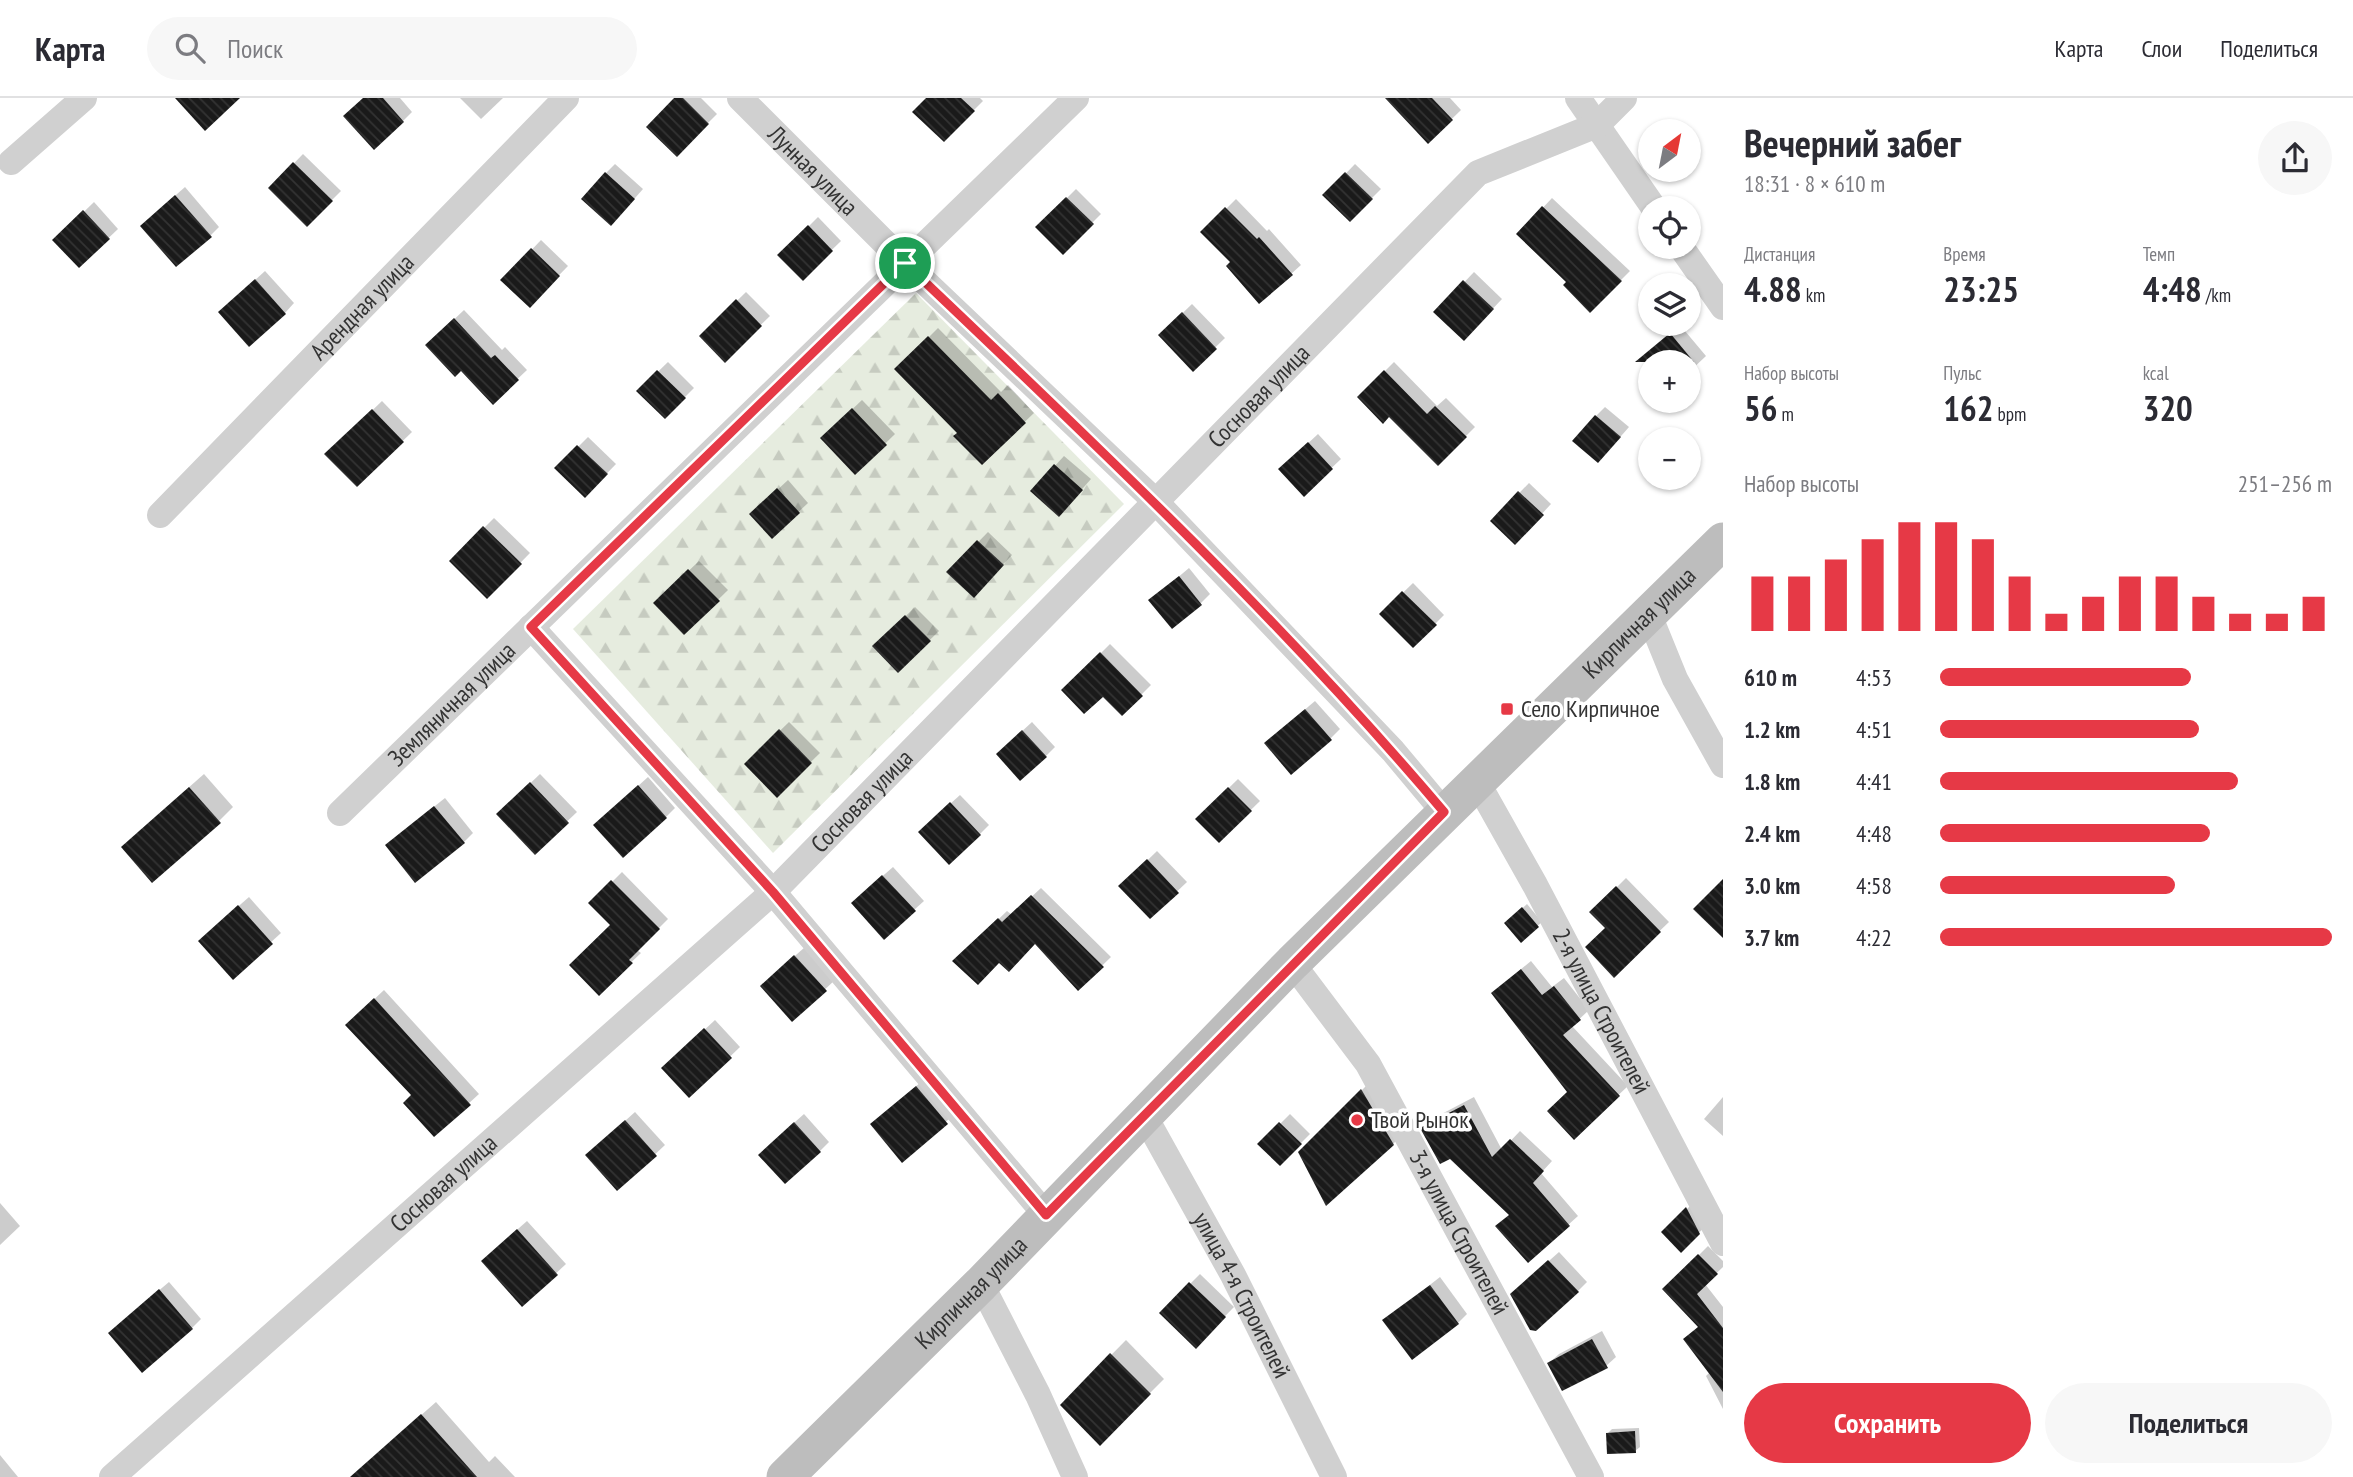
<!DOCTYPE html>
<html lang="ru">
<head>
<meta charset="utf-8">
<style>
	body { margin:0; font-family:"PT Sans Narrow",sans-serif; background:#f7f7f7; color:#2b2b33; height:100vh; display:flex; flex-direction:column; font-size:26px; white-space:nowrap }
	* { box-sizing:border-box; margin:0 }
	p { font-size:23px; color:#7c7c81 }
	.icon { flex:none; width:38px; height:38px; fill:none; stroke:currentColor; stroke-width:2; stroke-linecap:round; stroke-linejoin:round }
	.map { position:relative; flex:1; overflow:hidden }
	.sheet { display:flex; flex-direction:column; background:#fff; width:630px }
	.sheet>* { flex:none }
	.needle { width:46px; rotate:32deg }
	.fabs { position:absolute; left:1638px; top:21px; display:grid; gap:14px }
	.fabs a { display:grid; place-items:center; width:63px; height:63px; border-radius:50%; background:#fff; box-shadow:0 2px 5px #0004; font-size:35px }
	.pin { position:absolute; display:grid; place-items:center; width:60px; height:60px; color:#fff; margin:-30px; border:4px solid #fff; border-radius:50%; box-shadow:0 2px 7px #0007 }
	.round { display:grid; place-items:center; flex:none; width:74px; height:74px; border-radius:37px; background:#f7f7f7 }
	.headline { display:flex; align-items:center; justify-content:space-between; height:119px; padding:0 21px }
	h1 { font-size:38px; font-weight:700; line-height:52px }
	.metrics { display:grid; grid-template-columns:repeat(3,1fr); gap:10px; height:119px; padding:7px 21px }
	.metrics div { display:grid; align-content:center }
	.metrics b { font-size:35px; font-weight:700 }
	.metrics small { font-size:19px; font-weight:400 }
	.metrics p { font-size:19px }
	.chart { height:196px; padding:14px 21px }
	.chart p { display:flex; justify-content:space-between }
	.chart svg { width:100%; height:126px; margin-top:7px; stroke:#e63946; stroke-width:6 }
	.action { display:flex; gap:14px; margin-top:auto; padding:14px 21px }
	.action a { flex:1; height:80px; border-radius:42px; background:#e63946; color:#fff; font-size:28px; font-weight:700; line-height:80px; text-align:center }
	.action a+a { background:#f7f7f7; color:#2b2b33 }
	ul { padding:0 21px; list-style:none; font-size:23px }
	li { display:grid; grid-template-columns:112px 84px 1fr; align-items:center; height:52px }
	li i { height:18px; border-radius:9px; background:#e63946 }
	header { display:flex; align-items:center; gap:42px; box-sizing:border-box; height:98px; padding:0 35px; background:#fff; border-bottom:2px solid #e1e1e2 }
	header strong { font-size:33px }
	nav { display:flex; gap:38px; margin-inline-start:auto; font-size:24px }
	.search { width:490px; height:63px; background:#f7f7f7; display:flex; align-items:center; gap:18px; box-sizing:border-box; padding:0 24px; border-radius:38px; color:#7c7c81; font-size:26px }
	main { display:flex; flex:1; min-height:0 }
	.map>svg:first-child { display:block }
	.forest { fill:url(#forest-firs) }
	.shadow { fill:#0003 }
	.building { fill:url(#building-back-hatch) }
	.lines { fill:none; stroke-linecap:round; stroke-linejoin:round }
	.street { stroke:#d0d0d0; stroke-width:26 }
	.secondary { stroke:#bdbdbd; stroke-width:37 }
	.route-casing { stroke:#fff; stroke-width:14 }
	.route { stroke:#e63946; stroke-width:9 }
	.poi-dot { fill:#e63946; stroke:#fff; stroke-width:2.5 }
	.labels { text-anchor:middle; stroke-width:7; stroke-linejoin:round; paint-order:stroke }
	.street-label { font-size:24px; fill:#333; stroke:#fff }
	.poi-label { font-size:24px; fill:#333; stroke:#fff; text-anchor:start }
</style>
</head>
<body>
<header>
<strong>Карта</strong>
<div class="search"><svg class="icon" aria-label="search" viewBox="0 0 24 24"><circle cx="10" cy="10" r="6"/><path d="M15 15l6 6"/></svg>Поиск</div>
<nav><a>Карта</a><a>Слои</a><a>Поделиться</a></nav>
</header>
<main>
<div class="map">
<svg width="1723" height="1379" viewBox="0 0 1723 1379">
	<defs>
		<pattern id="forest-firs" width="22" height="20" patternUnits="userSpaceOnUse" patternTransform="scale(1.75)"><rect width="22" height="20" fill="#e6ecdf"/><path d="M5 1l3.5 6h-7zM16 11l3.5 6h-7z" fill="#c6cbc0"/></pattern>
		<pattern id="building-back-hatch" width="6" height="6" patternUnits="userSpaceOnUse" patternTransform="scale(1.75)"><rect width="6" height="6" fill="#1a1a1a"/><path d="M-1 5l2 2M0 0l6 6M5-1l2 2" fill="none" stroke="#333"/></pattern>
	</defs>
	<rect width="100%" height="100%" fill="#fff"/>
	<path class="forest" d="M916 195 1124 406 773 755 573 531Z"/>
	<g class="shadow">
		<path d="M364 0H400L412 14 403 23Z"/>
		<path d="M460 0H503L481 21Z"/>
		<path d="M677 0H701L717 16 677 56Z"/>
		<path d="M928 0H980L983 3 944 42Z"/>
		<path d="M1400 0H1450L1461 12 1428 44Z"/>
		<path d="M303 56 341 93 307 127 270 90Z"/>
		<path d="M615 66 643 91 620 117 606 75Z"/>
		<path d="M1355 66 1381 91 1350 122 1325 97Z"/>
		<path d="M185 89 219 129 210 138 151 119Z"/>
		<path d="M1076 91 1101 116 1063 154 1038 129Z"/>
		<path d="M1552 100 1630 173 1590 213 1568 184 1518 136Z"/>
		<path d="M1236 101 1267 133 1269 131 1301 167 1291 176 1232 164 1203 134Z"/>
		<path d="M94 104 118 131 79 168 55 142Z"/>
		<path d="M818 119 841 143 803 180 780 157Z"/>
		<path d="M541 142 568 168 530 207 503 182Z"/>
		<path d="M265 173 294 205 285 215 230 205Z"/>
		<path d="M1474 174 1502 201 1464 241 1436 214Z"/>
		<path d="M746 194 770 218 725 262 701 238Z"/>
		<path d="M1192 206 1225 240 1193 271 1160 237Z"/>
		<path d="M464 212 502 252 505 249 527 272 493 304 461 270 427 247Z"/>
		<path d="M1680 227 1706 258 1689 274V264H1653L1647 257Z"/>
		<path d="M938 230 1001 294 1008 287 1034 315 982 365 959 335 897 271Z"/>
		<path d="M668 264 694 290 665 319 638 293Z"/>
		<path d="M1394 264 1437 308 1446 300 1475 329 1438 366 1390 317 1359 299Z"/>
		<path d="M862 302 895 336 855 375 822 340Z"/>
		<path d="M382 303 412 334 357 387 327 356Z"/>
		<path d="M1605 309 1629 329 1607 354 1596 318Z"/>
		<path d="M1318 336 1341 361 1304 396 1290 362Z"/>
		<path d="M588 339 616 366 585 398 557 370Z"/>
		<path d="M1064 358 1091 381 1068 407 1032 393Z"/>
		<path d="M788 382 808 405 772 439 761 407Z"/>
		<path d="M1529 385 1551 406 1515 445 1492 423Z"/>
		<path d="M494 420 530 455 487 499 451 463Z"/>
		<path d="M988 434 1012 457 974 497 949 474Z"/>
		<path d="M699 463 728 492 684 535 655 505Z"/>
		<path d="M1189 470 1210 496 1201 505 1151 502Z"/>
		<path d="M1413 485 1444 517 1413 548 1381 516Z"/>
		<path d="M915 509 939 533 898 573 875 548Z"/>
		<path d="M1110 546 1151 587 1122 616 1103 596 1064 592Z"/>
		<path d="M1315 603 1340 631 1330 641 1276 636Z"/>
		<path d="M789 624 820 655 777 697 746 666Z"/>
		<path d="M1032 624 1055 649 1046 658 1007 647Z"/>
		<path d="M204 676 233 709 219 723 137 735Z"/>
		<path d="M540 676 577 714 535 754 498 716Z"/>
		<path d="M648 679 675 710 666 719 605 718Z"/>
		<path d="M1238 681 1260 703 1219 743 1197 721Z"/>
		<path d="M960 697 989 727 980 736 929 725Z"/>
		<path d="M445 700 473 735 464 744 397 738Z"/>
		<path d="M1157 753 1187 784 1150 819 1121 788Z"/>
		<path d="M893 769 924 803 914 812 862 796Z"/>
		<path d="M622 774 668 821 637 852 641 855 599 895 612 827 591 805Z"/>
		<path d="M1626 780 1669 824 1614 877 1607 830 1592 814Z"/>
		<path d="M1041 790 1111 859 1078 891 1035 844 999 863H955L1007 813 1012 817Z"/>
		<path d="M249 799 281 835 233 879 209 834Z"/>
		<path d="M1527 806 1542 824 1521 842 1506 825Z"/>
		<path d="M805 849 835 882 792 922 771 879Z"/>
		<path d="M1531 863 1552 889 1564 880 1589 912 1572 928 1628 988 1574 1039 1569 993 1503 886Z"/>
		<path d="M384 892 479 996 434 1037 413 997 347 927Z"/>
		<path d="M715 922 740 949 689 998 673 961Z"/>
		<path d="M1376 978 1407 1032 1393 1046 1300 1054Z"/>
		<path d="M926 980 956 1015 902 1062 881 1017Z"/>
		<path d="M1474 999 1502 1052 1520 1033 1552 1063 1541 1075 1578 1118 1528 1163 1510 1116 1423 1030 1432 1021Z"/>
		<path d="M1723 999V1038L1704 1021Z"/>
		<path d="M635 1014 665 1047 618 1091 597 1048Z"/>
		<path d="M804 1016 829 1044 820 1053 769 1047Z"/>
		<path d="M1290 1016 1310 1036 1280 1066 1260 1046Z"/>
		<path d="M1696 1102 1709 1125 1681 1152 1664 1134Z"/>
		<path d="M0 1105 20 1128 0 1147Z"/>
		<path d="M527 1123 566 1166 522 1207 492 1154Z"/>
		<path d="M1708 1148 1723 1163V1169L1705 1186 1723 1209V1311L1706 1278 1710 1274 1685 1241 1699 1228 1664 1192Z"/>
		<path d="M1559 1154 1587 1184 1578 1193 1522 1187Z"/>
		<path d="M1200 1176 1234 1209 1196 1248 1161 1215Z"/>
		<path d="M1440 1179 1467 1216 1458 1225 1385 1222Z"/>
		<path d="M169 1184 201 1221 192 1230 119 1226Z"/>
		<path d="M1602 1233 1616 1259 1606 1268 1549 1265 1559 1256Z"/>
		<path d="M1126 1242 1164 1281 1100 1345 1062 1307Z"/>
		<path d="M436 1304 489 1364 495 1358 515 1379H357L376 1357Z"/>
		<path d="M1639 1330 1640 1349 1635 1353 1608 1335 1612 1331Z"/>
		<path d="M0 1357 18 1379H0Z"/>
	</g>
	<g class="building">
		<path d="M175 0H240L205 33Z"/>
		<path d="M363 0H383L404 24 374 52 343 18Z"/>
		<path d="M674 0H683L709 26 677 59 646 29Z"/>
		<path d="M926 0H961L975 13 944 44 912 14Z"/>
		<path d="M1385 0H1432L1453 22 1428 46Z"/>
		<path d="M293 64 333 103 307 129 268 90Z"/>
		<path d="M605 74 635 101 611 128 581 101Z"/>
		<path d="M1345 74 1373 101 1350 124 1322 97Z"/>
		<path d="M175 97 212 139 176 169 140 128Z"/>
		<path d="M1066 99 1094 126 1063 157 1035 129Z"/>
		<path d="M1542 108 1622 183 1590 215 1563 187 1566 184 1516 136Z"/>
		<path d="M1225 109 1257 141 1259 139 1293 177 1259 206 1226 168 1230 164 1200 134Z"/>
		<path d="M83 112 110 141 79 170 52 142Z"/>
		<path d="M808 127 833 153 803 183 777 157Z"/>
		<path d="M531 150 560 178 530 210 500 182Z"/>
		<path d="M255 181 286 216 249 249 218 214Z"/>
		<path d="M1463 182 1494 211 1464 243 1433 214Z"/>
		<path d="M736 201 762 228 725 265 699 238Z"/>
		<path d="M1182 214 1217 251 1193 274 1158 237Z"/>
		<path d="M454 220 491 260 495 257 519 282 493 307 461 273 455 279 425 247Z"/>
		<path d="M1670 235 1694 264H1635Z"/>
		<path d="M928 238 991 302 998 295 1026 325 982 367 953 338 957 335 894 271Z"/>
		<path d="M657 272 686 300 665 321 636 293Z"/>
		<path d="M1384 272 1427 316 1435 308 1467 339 1438 368 1389 319 1383 326 1357 299Z"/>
		<path d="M852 310 887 347 855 377 820 340Z"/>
		<path d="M372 311 404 344 357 389 324 356Z"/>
		<path d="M1595 317 1621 339 1598 365 1572 343Z"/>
		<path d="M1308 344 1333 371 1304 399 1278 371Z"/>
		<path d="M577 347 608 376 585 400 554 370Z"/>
		<path d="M1054 366 1083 392 1059 419 1030 393Z"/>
		<path d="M777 390 800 415 772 441 749 416Z"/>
		<path d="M1518 393 1544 417 1515 447 1490 423Z"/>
		<path d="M483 428 522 466 487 501 449 463Z"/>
		<path d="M977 442 1004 467 974 500 946 474Z"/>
		<path d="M688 471 720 503 684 537 653 505Z"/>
		<path d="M1179 478 1202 507 1172 531 1148 502Z"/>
		<path d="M1402 493 1437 527 1413 550 1379 516Z"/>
		<path d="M905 517 931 543 898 575 872 548Z"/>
		<path d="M1100 554 1143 598 1122 618 1103 599 1084 616 1061 592Z"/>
		<path d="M1305 611 1332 642 1291 677 1264 645Z"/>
		<path d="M779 631 812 665 777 700 744 666Z"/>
		<path d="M1022 632 1047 659 1020 683 996 656Z"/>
		<path d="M530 684 569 725 535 757 496 716Z"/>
		<path d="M638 687 667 720 623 760 593 727Z"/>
		<path d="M189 689 221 725 152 785 121 749Z"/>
		<path d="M1228 689 1252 713 1219 745 1195 721Z"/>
		<path d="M950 704 981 737 949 767 918 734Z"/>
		<path d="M434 708 465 745 415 785 385 747Z"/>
		<path d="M1147 761 1179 795 1150 821 1118 788Z"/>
		<path d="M882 777 916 813 884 842 851 805Z"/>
		<path d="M1723 781V840L1693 811Z"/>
		<path d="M611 782 660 831 629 862 633 865 599 898 569 867 610 827 588 805Z"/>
		<path d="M1616 788 1661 834 1614 880 1585 849 1605 830 1589 814Z"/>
		<path d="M1031 797 1104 869 1078 893 1035 846 1009 874 999 865 978 887 952 863 998 820 1002 824Z"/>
		<path d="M238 807 273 846 233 882 198 843Z"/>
		<path d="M1522 809 1539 829 1521 845 1504 825Z"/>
		<path d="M794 857 827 893 792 924 760 888Z"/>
		<path d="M1521 871 1542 897 1554 888 1581 922 1563 937 1620 998 1574 1042 1547 1013 1567 994 1491 895Z"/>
		<path d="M374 900 471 1007 434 1039 403 1005 411 997 345 927Z"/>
		<path d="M704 930 732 960 689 1000 661 970Z"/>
		<path d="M916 988 948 1026 902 1065 870 1026Z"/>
		<path d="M1361 991 1394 1047 1326 1108 1298 1054Z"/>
		<path d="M1464 1007 1492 1059 1510 1041 1544 1073 1533 1085 1570 1128 1528 1165 1495 1128 1509 1117 1450 1061 1440 1066 1420 1030Z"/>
		<path d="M625 1022 657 1058 617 1093 585 1057Z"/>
		<path d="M794 1024 821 1054 785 1086 758 1057Z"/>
		<path d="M1279 1024 1302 1046 1280 1068 1257 1046Z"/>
		<path d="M1686 1109 1700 1136 1681 1155 1661 1134Z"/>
		<path d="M517 1131 558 1177 522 1209 481 1163Z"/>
		<path d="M1698 1156 1718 1176 1697 1196 1723 1230V1294L1683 1241 1698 1229 1662 1191Z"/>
		<path d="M1548 1162 1579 1194 1536 1233 1530 1232 1510 1196Z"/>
		<path d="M1189 1184 1226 1219 1196 1251 1159 1215Z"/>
		<path d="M1430 1187 1459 1226 1412 1262 1382 1222Z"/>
		<path d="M159 1191 193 1231 142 1275 108 1235Z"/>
		<path d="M1592 1241 1608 1270 1562 1293 1547 1265Z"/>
		<path d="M1110 1255 1151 1296 1100 1348 1060 1307Z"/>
		<path d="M421 1316 477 1379H350Z"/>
		<path d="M1635 1333 1636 1355 1607 1356 1606 1335Z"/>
	</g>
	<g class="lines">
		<g class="street">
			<path id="s1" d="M740 0 905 165 1154 402 1393 653 1444 714"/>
			<path d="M1578 0 1654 110"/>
			<path d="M11 64 84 0"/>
			<path d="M1681 149 1723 209"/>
			<path id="s2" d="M160 417 566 0"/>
			<path d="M1649 517 1675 581 1723 667"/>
			<path d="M531 529 773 794 1046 1117"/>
			<path id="s3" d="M1477 684 1535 787 1723 1145"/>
			<path id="s4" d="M340 715 1076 0"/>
			<path id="s5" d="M1292 865 1368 966 1591 1379"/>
			<path id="s6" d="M1144 1017 1233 1177 1334 1379"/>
			<path d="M981 1186 1038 1297 1075 1379"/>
			<path id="s7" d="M112 1379 773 794 1478 75 1597 27 1624 0"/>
		</g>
		<path class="secondary" id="s8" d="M785 1379 981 1186 1292 865 1723 443"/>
	</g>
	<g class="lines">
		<g class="route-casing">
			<path id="route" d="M905 165C1091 342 1278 518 1444 714L1046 1117 773 794 531 529Z"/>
		</g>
		<use href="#route" class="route"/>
	</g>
	<g class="poi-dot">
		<rect x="1500" y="604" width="14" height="14" rx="3.5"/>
		<circle cx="1357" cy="1022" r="7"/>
	</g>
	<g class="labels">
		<g class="street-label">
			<text dy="8" stroke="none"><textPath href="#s1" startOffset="103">Лунная улица</textPath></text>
			<text dy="8" stroke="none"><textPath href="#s2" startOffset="290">Арендная улица</textPath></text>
			<text dy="8" stroke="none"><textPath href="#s7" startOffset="1577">Сосновая улица</textPath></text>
			<text dy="8" stroke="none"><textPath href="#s8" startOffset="1208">Кирпичная улица</textPath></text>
			<text dy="8" stroke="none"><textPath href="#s4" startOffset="156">Земляничная улица</textPath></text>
			<text dy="8" stroke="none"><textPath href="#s7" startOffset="1010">Сосновая улица</textPath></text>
			<text dy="8" stroke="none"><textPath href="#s3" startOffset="261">2-я улица Строителей</textPath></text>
			<text dy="8" stroke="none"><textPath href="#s7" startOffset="443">Сосновая улица</textPath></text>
			<text dy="8" stroke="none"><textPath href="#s5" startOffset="318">3-я улица Строителей</textPath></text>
			<text dy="8" stroke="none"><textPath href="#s8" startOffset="262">Кирпичная улица</textPath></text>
			<text dy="8" stroke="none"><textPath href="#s6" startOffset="205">улица 4-я Строителей</textPath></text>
		</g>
		<g class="poi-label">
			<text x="1521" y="619">Село Кирпичное</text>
			<text x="1371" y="1030">Твой Рынок</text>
		</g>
	</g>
</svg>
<div class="fabs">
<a><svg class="needle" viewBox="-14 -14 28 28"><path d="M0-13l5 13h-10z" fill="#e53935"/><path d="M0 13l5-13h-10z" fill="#7c7c81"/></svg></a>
<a><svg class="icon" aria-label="locate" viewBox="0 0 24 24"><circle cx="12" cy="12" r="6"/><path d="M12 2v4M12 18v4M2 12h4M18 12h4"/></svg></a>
<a><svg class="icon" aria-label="layers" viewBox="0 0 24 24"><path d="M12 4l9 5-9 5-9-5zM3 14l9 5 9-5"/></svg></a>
<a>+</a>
<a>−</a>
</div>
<div class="pin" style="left:905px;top:165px;background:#1e9e55"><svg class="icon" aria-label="arrive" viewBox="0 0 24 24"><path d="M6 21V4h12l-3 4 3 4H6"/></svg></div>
</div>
<section class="sheet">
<div class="headline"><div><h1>Вечерний забег</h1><p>18:31 · 8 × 610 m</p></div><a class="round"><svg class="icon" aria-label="share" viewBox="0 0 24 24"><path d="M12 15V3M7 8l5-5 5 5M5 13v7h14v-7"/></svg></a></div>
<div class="metrics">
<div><p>Дистанция</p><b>4.88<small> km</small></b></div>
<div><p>Время</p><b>23:25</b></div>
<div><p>Темп</p><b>4:48<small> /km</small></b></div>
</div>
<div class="metrics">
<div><p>Набор высоты</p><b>56<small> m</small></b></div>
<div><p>Пульс</p><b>162<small> bpm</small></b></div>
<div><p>kcal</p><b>320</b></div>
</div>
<div class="chart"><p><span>Набор высоты</span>251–256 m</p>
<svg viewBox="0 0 160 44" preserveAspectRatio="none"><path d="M5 44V25M15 44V25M25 44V19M35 44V12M45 44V6M55 44V6M65 44V12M75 44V25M85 44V38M95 44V32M105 44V25M115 44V25M125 44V32M135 44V38M145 44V38M155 44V32"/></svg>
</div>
<ul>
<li><b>610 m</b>4:53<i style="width:64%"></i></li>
<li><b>1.2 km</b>4:51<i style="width:66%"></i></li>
<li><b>1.8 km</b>4:41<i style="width:76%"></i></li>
<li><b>2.4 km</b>4:48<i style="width:69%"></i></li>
<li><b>3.0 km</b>4:58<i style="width:60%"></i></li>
<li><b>3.7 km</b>4:22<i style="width:100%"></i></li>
</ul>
<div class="action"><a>Сохранить</a><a>Поделиться</a></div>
</section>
</main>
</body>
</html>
